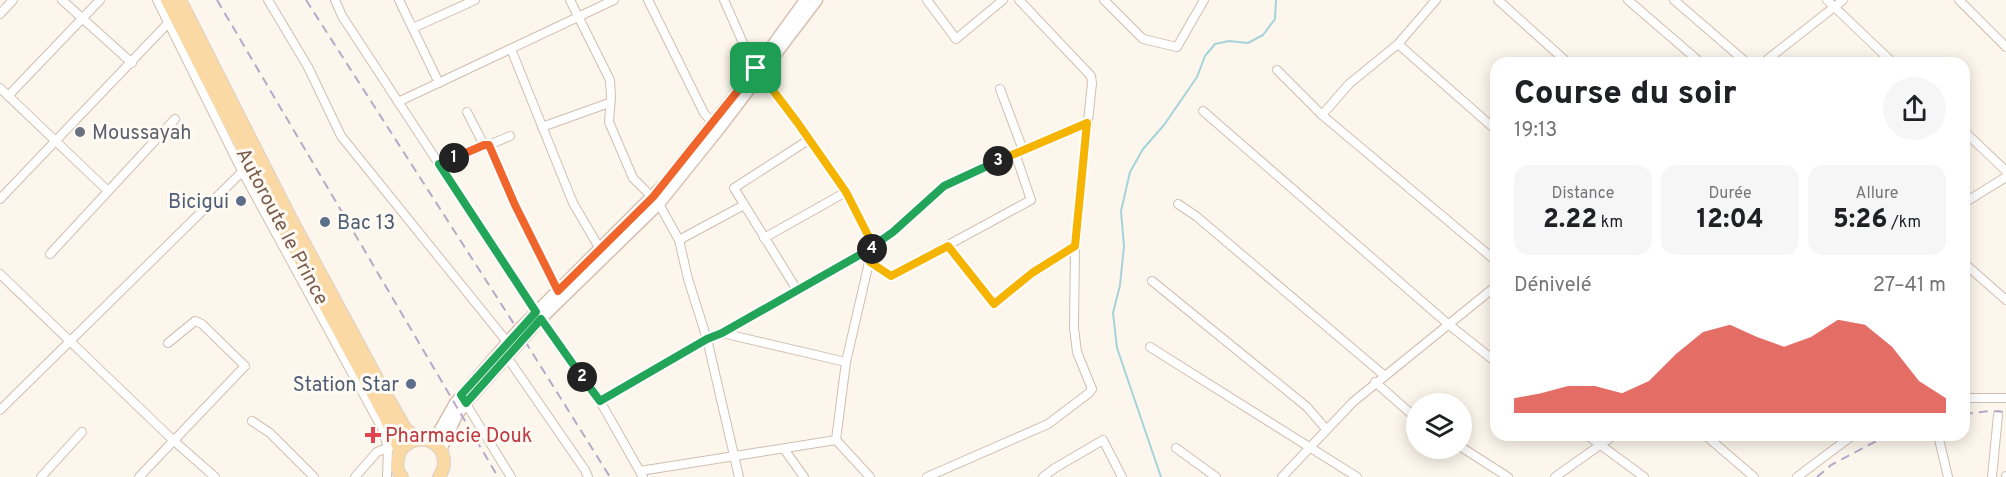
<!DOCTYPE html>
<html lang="fr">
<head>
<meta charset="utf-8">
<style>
	body { margin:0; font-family:Overpass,sans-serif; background:#f6f6f6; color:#202124; height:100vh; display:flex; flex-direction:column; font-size:22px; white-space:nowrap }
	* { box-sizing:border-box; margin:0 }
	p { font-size:20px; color:#757577 }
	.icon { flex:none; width:33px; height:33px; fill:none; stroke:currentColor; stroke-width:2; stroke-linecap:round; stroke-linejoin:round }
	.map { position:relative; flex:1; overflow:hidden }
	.panel { position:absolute; left:1490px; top:57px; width:480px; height:384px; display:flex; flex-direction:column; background:#fff; border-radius:18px; box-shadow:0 3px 15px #0003 }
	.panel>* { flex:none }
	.controls { position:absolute; left:1406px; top:393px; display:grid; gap:12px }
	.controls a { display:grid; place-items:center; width:66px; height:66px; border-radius:50%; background:#fff; box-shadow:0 3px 15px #0003; font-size:30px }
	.pin { position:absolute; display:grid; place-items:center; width:51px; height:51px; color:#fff; margin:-26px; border-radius:12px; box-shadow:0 3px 9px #0006 }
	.km { position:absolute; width:30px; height:30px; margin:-15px; border-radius:50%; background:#222; color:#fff; font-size:16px; line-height:30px; text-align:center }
	.round { display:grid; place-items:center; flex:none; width:63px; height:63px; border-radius:32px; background:#f6f6f6 }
	.summary { display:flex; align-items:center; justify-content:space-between; height:102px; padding:0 24px }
	h1 { font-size:33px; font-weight:800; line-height:45px }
	.metrics { display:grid; grid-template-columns:repeat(3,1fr); gap:9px; height:102px; padding:6px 24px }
	.metrics div { display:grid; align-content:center; border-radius:15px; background:#f6f6f6; text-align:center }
	.metrics b { font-size:26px; font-weight:800 }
	.metrics small { font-size:16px; font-weight:400 }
	.metrics p { font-size:16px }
	.chart { height:168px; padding:12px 24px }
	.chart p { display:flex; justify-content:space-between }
	.chart svg { width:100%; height:108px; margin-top:6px; fill:#d93025; opacity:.7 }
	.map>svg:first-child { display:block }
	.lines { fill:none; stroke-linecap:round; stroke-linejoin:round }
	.stream { stroke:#a5d3da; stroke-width:2 }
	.street-casing { stroke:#d1beb0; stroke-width:10 }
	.secondary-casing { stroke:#d6c0b0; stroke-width:13 }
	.primary-casing { stroke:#dad1cd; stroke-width:14 }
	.street { stroke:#fff; stroke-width:8 }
	.secondary { stroke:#fff; stroke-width:10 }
	.primary { stroke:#fbd9a5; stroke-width:12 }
	.rail { stroke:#b9a8c9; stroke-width:2; stroke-dasharray:9 6; stroke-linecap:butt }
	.split-1-casing { stroke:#fff; stroke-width:12 }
	.split-2-casing { stroke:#fff; stroke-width:12 }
	.split-3-casing { stroke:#fff; stroke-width:12 }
	.split-4-casing { stroke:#fff; stroke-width:12 }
	.split-5-casing { stroke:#fff; stroke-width:12 }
	.split-1 { stroke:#f0652b; stroke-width:8 }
	.split-2 { stroke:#22a559; stroke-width:8 }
	.split-3 { stroke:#22a559; stroke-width:8 }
	.split-4 { stroke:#f5b400; stroke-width:8 }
	.split-5 { stroke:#f5b400; stroke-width:8 }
	.worship-dot { fill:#6b7280; stroke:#fffaf3; stroke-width:2 }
	.service-dot { fill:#5c6f8a; stroke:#fffaf3; stroke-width:2 }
	.health-dot { fill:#e0444e; stroke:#fffaf3; stroke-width:2 }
	.labels { text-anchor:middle; stroke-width:6; stroke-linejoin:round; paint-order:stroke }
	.worship-label { font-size:20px; fill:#5b616d; stroke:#fffaf3; text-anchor:start }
	.service-label { font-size:20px; fill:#4e5e75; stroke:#fffaf3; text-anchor:end }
	.street-label { font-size:20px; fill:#7a5c4d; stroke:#fffaf3 }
	.health-label { font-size:20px; fill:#be3a42; stroke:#fffaf3; text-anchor:start }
</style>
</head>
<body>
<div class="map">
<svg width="2006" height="477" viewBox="0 0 2006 477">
	<rect width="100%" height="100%" fill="#fdf6ec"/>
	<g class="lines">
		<path class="stream" d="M1161 477 1117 348 1113 313 1120 285 1124 246 1121 211 1130 172 1143 149 1164 125 1197 77 1205 56 1215 44 1229 41 1248 43 1263 35 1275 19 1276 0"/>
		<g class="street-casing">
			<g id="street">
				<path d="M62 0 132 63"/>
				<path d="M157 0 242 171 383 430 388 448 387 477"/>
				<path d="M268 0 308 67 341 136 508 343"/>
				<path d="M335 0 342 16 536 312 600 401 643 477"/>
				<path d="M399 0 439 83"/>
				<path d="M570 0 610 80 611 97 609 122 633 178 659 204 679 240 688 279 707 339 739 477"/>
				<path d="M648 0 704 113 713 123"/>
				<path d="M724 0 747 52 756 68 797 122 846 192 873 245 846 362 836 440 870 477"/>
				<path d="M927 0 956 39 1003 0"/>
				<path d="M1104 0 1143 39 1177 47 1204 0"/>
				<path d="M1498 0 1568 63"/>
				<path d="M1628 0 1701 63"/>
				<path d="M1674 0 1747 63"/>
				<path d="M1827 0 1893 63"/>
				<path d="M1959 0 2006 47"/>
				<path d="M0 14 13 0"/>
				<path d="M413 28 475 0"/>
				<path d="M1398 44 1496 130"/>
				<path d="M511 49 573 203 600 249"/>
				<path d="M1763 63 1843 0"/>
				<path d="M1277 70 1322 115 1496 261"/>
				<path d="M0 88 108 191"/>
				<path d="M1000 89 1023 150"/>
				<path d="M8 96 100 0"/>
				<path d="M398 102 614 0"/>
				<path d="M1203 111 1448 324 1496 362"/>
				<path d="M467 112 484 145"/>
				<path d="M1322 115 1349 84 1398 44 1436 0"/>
				<path d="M542 127 609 103"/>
				<path d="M1964 131 2006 171"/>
				<path d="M489 145 515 205 558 291"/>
				<path d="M439 164 484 145H489L510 136"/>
				<path d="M0 199 172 19"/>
				<path d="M1964 203 2006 177"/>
				<path d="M1178 204 1196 216 1385 376"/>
				<path d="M764 238 846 192"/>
				<path d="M679 240 744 205"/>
				<path d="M948 246 994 304 1031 273 1075 246"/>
				<path d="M50 254 175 119"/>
				<path d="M870 262 891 276 1031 200 1015 153"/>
				<path d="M1964 263 2006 300"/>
				<path d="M0 274 174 441 215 477"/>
				<path d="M1152 281 1307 407 1326 429"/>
				<path d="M797 290 734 188 810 139"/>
				<path d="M722 333 846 362"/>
				<path d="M1150 347 1357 477"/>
				<path d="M505 354 585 470 588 477"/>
				<path d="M1375 382 1416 418"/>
				<path d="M1964 398H2006"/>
				<path d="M463 399 511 477"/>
				<path d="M600 401 707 339 722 333 863 253 893 232 944 186 1015 153 1087 123"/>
				<path d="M0 410 245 169"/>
				<path d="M252 421 270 433 314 477"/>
				<path d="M1587 435 1644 477"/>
				<path d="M1705 435 1754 477"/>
				<path d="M1938 435 1948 477"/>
				<path d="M1461 447 1508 477"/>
				<path d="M1176 448 1216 477"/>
				<path d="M784 449 804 477"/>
				<path d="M640 471 836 440"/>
				<path d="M41 477 82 432"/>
				<path d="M139 477 245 366 202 324 195 321 168 343"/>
				<path d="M355 477 377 452 392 446"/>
				<path d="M927 477 1048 424 1089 393 1092 389 1077 352 1074 328 1075 246 1092 83 1091 76 1019 0"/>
				<path d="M1043 477 1055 468 1103 440 1122 477"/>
				<path d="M1282 477 1353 402 1496 286"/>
				<path d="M1555 477 1614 435"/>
				<path d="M1797 477 1853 435"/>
				<path d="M1992 477 1998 415"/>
				<path d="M2006 477V476"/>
			</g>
		</g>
		<g class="secondary-casing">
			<g id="secondary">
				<path d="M433 442 455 403 518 330 665 183 756 68 805 0"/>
				<path d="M441 450 457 415 466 403 541 319 659 204 720 128 817 0"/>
			</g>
		</g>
		<g class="primary-casing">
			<g id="primary">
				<path d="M167 0 280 222 386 418 400 451"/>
				<path d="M180 0 290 217 379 382 405 428 413 435 421 439"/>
				<path d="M402 477C395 470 397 460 400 451 422 424 457 450 439 477"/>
			</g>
		</g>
		<use href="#street" class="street"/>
		<use href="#secondary" class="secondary"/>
		<use href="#primary" class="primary"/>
		<g class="rail">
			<path d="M217 0 498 477"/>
			<path d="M306 0 523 338 610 477"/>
			<path d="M1964 414 1990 411 2006 412"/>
			<path d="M1817 477 1831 465 1888 435"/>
		</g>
	</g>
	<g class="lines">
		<g class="split-1-casing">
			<path id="split-1" d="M454 158 484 145H489L515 205 558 291 653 197 756 68"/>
		</g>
		<g class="split-2-casing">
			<path id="split-2" d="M454 158 439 164 536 312 461 395 466 403 541 319 582 377"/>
		</g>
		<g class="split-3-casing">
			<path id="split-3" d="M582 377 600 401 707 339 722 333 863 253 893 232 944 186 998 161"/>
		</g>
		<g class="split-4-casing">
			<path id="split-4" d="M872 249 870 262 891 276 948 246 994 304 1032 273 1075 246 1087 123 998 161"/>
		</g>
		<g class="split-5-casing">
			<path id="split-5" d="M756 68 797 122 846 192 873 245 872 249"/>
		</g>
		<use href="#split-1" class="split-1"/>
		<use href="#split-2" class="split-2"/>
		<use href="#split-3" class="split-3"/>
		<use href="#split-4" class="split-4"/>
		<use href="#split-5" class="split-5"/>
	</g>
	<circle class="worship-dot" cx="80" cy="132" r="6"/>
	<g class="service-dot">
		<circle cx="241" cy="201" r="6"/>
		<circle cx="325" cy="222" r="6"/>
		<circle cx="411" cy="384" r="6"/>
	</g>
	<path class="health-dot" d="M370 426h6v6h6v6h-6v6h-6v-6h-6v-6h6z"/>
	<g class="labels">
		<g class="worship-label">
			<text x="92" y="139">Moussayah</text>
		</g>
		<g class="service-label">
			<text x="229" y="208">Bicigui</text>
			<text x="337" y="229" text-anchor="start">Bac 13</text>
			<text x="399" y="391">Station Star</text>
		</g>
		<g class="street-label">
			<text transform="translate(283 226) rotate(62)" y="7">Autoroute le Prince</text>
		</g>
		<g class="health-label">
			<text x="385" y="442">Pharmacie Douk</text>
		</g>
	</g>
</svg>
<div class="controls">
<a><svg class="icon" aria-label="layers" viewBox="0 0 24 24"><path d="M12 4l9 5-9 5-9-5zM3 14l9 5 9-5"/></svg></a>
</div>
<div class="pin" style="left:756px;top:68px;background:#1e9e55"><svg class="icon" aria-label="arrive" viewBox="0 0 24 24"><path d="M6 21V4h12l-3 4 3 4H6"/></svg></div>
<b class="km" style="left:454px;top:158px">1</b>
<b class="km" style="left:582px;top:377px">2</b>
<b class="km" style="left:998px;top:161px">3</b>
<b class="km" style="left:872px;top:249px">4</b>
<section class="panel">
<div class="summary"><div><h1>Course du soir</h1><p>19:13</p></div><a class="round"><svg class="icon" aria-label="share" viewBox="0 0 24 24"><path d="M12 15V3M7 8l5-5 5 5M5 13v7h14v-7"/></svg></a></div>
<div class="metrics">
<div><p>Distance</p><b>2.22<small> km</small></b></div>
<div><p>Durée</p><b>12:04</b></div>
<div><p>Allure</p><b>5:26<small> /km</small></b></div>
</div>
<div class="chart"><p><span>Dénivelé</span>27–41 m</p>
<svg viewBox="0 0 160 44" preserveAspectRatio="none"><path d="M0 44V38L10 36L20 33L30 33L40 36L50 31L60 20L70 11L80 8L90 13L100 17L110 13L120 6L130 8L140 17L150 31L160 38V44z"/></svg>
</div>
</section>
</div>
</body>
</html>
